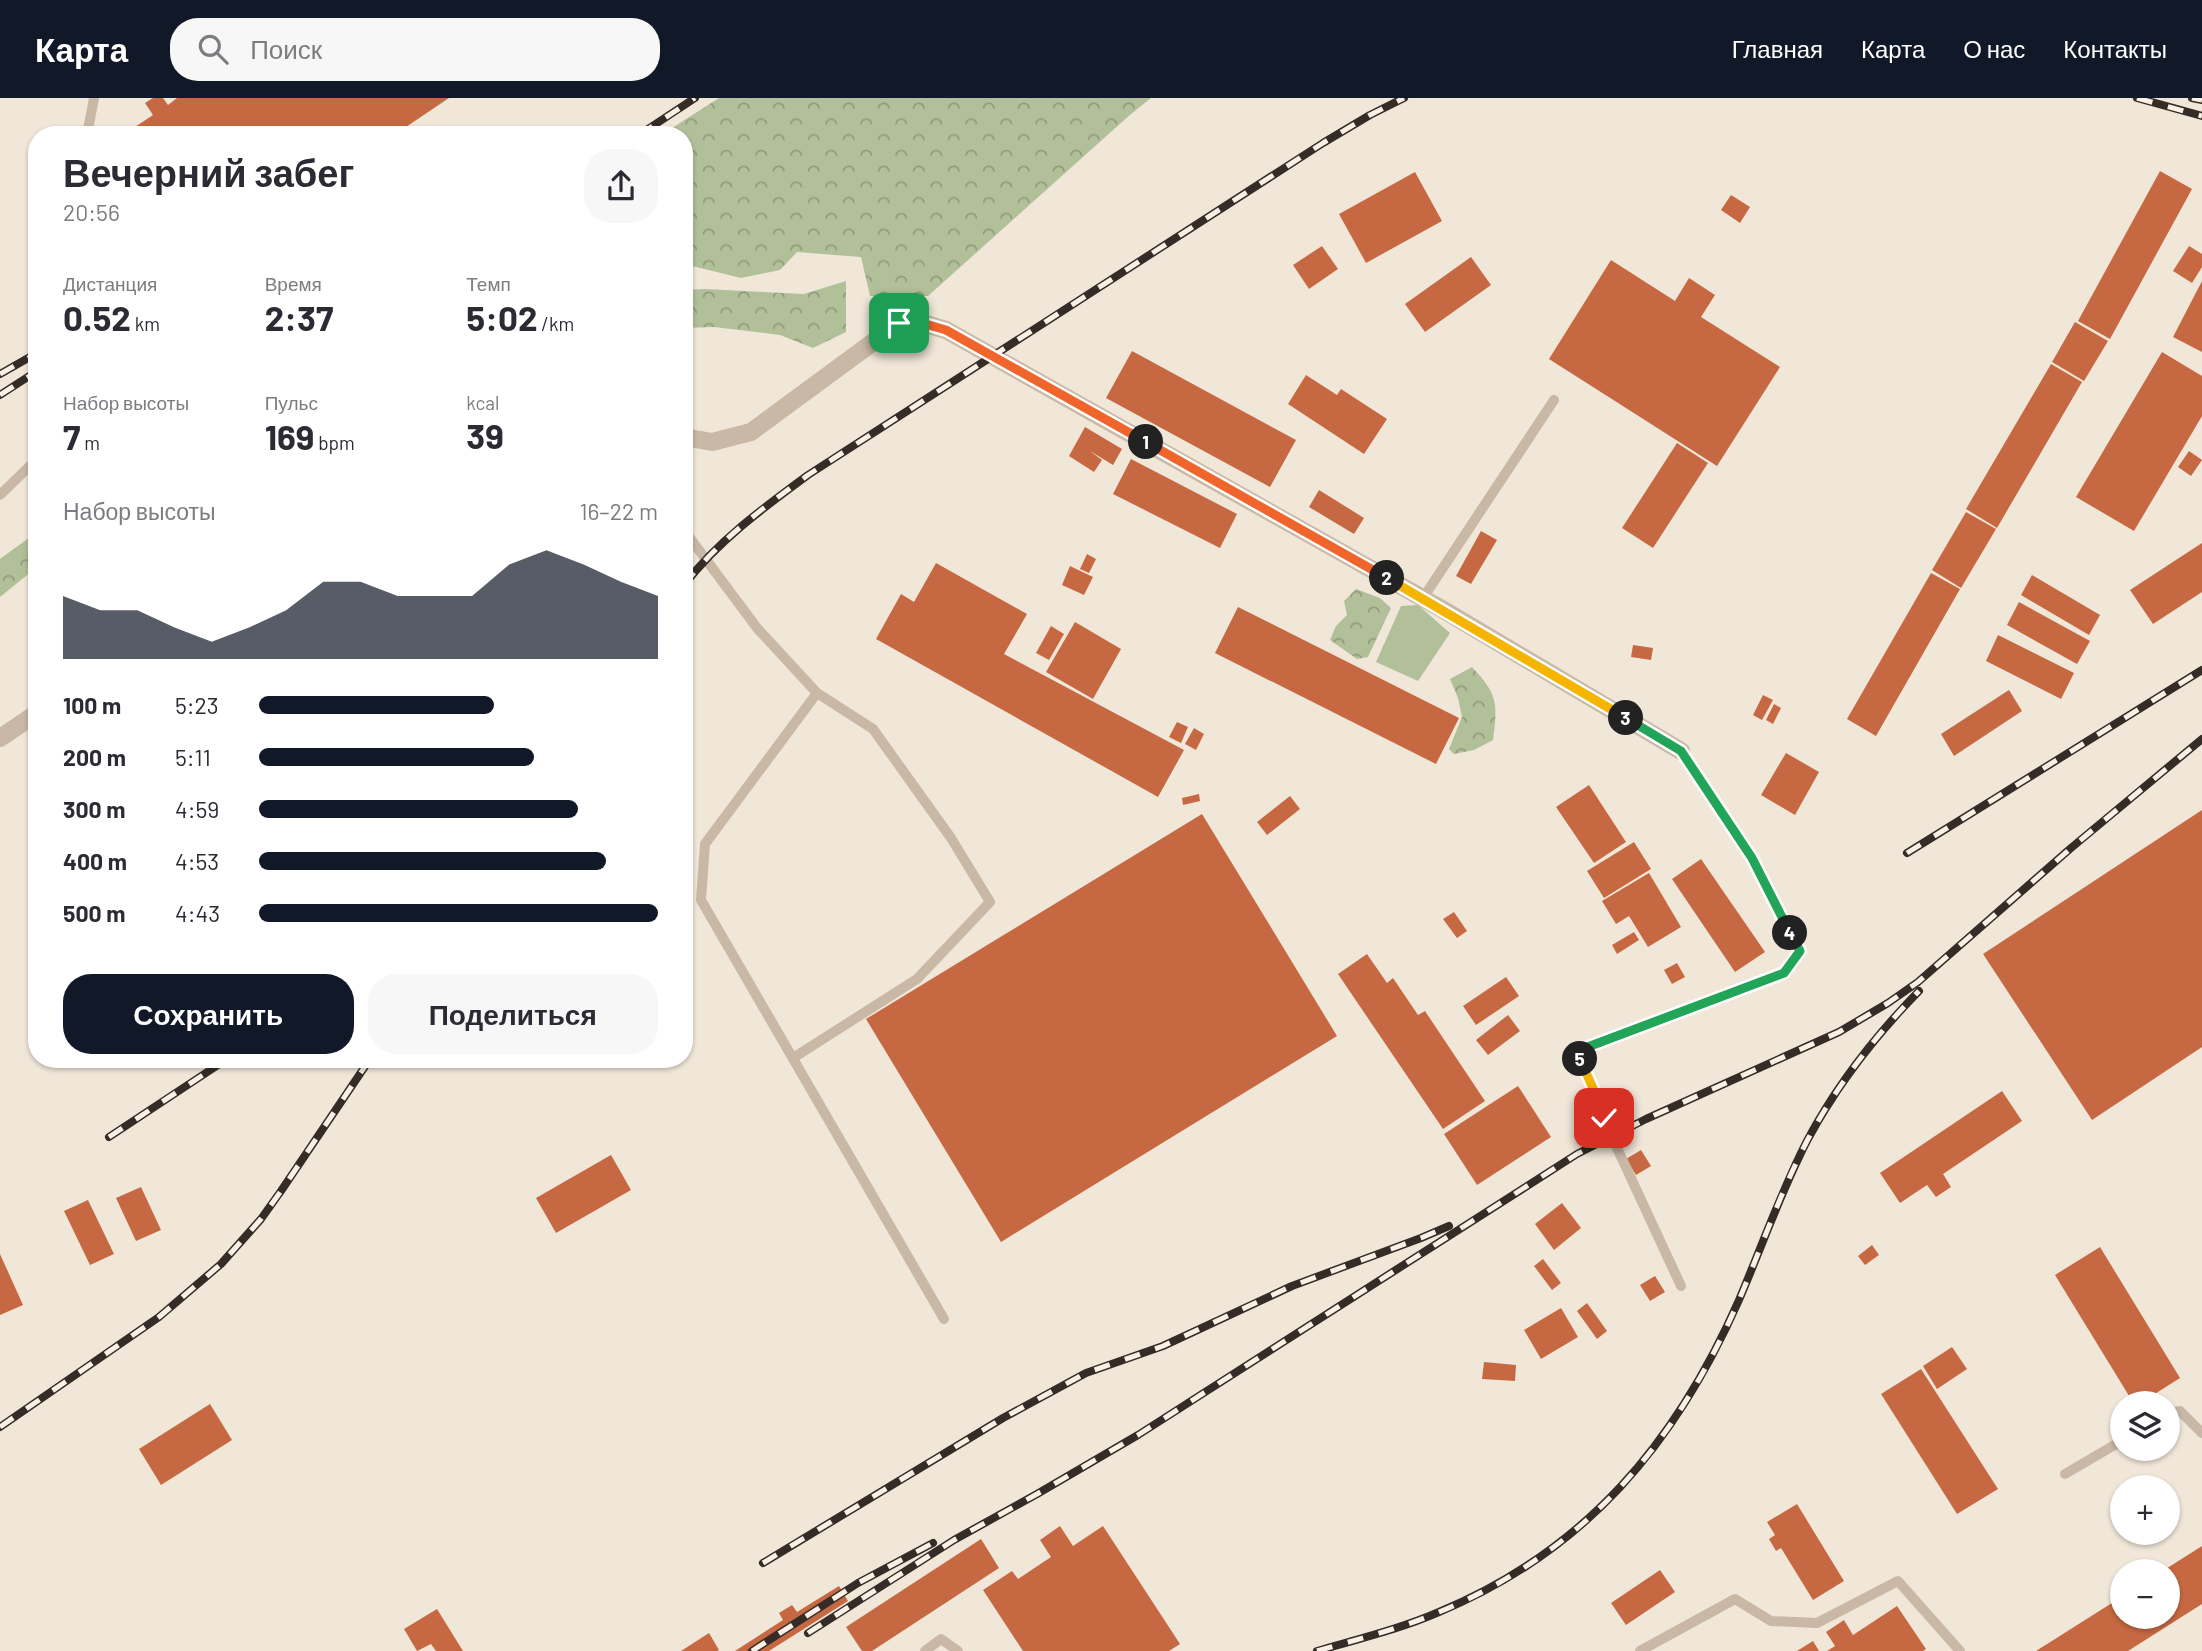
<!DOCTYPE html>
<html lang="ru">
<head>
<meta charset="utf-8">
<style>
	body { margin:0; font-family:Barlow,sans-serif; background:#f7f7f7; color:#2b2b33; height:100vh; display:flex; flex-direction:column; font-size:26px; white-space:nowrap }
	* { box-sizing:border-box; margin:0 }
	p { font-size:23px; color:#7c7c81 }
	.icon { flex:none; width:38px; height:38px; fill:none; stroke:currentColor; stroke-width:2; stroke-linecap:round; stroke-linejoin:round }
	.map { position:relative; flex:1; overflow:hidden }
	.details { position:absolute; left:28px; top:28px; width:665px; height:942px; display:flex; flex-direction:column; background:#fff; border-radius:28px; box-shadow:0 2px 5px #0004 }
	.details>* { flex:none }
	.buttons { position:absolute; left:2110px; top:1293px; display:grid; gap:14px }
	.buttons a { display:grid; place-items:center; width:70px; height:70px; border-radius:50%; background:#fff; box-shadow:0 2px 5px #0004; font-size:35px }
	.pin { position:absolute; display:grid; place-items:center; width:60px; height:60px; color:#fff; margin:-30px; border-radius:14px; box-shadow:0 4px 10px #0006 }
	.km { position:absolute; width:35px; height:35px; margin:-18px; border-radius:50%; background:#222; color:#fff; font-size:19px; line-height:35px; text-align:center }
	.round { display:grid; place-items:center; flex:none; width:74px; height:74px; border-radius:28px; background:#f7f7f7 }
	.summary { display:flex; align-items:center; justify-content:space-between; height:119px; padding:0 35px }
	h1 { font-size:38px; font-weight:700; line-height:52px }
	.figures { display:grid; grid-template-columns:repeat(3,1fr); gap:10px; height:119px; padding:7px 35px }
	.figures div { display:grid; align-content:center }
	.figures b { font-size:35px; font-weight:700 }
	.figures small { font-size:19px; font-weight:400 }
	.figures p { font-size:19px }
	.chart { height:196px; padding:14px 35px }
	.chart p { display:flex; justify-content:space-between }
	.chart svg { width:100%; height:126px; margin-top:7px; fill:#111827; opacity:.7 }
	.primary-button { display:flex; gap:14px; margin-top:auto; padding:14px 35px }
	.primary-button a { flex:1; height:80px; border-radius:28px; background:#111827; color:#fff; font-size:28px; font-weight:700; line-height:80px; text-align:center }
	.primary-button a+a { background:#f7f7f7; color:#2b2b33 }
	ul { padding:0 35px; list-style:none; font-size:23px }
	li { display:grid; grid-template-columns:112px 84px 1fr; align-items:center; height:52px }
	li i { height:18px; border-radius:9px; background:#111827 }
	header { display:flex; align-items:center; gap:42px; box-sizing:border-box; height:98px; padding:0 35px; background:#111827; color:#fff }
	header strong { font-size:33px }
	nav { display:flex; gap:38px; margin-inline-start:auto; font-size:24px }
	.search { width:490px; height:63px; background:#f7f7f7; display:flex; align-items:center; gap:18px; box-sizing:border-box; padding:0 24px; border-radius:28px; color:#7c7c81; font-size:26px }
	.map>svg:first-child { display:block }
	.grass { fill:#b1c099 }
	.forest { fill:url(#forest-crowns) }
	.building { fill:#c66942 }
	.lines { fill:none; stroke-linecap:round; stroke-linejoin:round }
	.service { stroke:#c9b8a5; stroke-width:10 }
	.minor { stroke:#c9b8a5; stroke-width:18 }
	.rail-casing { stroke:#352c27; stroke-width:8 }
	.rail { stroke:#f9f1e6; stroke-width:5; stroke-dasharray:16; stroke-linecap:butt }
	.split-1-casing { stroke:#fff; stroke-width:14 }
	.split-2-casing { stroke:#fff; stroke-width:14 }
	.split-3-casing { stroke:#fff; stroke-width:14 }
	.split-4-casing { stroke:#fff; stroke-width:14 }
	.split-5-casing { stroke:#fff; stroke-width:14 }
	.split-6-casing { stroke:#fff; stroke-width:14 }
	.split-1 { stroke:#f0652b; stroke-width:9 }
	.split-2 { stroke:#f0652b; stroke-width:9 }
	.split-3 { stroke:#f5b400; stroke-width:9 }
	.split-4 { stroke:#22a559; stroke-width:9 }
	.split-5 { stroke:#22a559; stroke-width:9 }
	.split-6 { stroke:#f5b400; stroke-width:9 }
</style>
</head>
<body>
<header>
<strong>Карта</strong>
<div class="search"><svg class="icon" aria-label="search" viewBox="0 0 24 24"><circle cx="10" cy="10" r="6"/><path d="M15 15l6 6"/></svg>Поиск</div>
<nav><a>Главная</a><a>Карта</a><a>О нас</a><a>Контакты</a></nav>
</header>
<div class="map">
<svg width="2202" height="1553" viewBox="0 0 2202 1553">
	<defs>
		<pattern id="forest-crowns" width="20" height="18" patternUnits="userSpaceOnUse" patternTransform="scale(1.75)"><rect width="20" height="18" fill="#b1c099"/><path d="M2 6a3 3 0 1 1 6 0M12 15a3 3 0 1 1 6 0" fill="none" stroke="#919c7d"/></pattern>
	</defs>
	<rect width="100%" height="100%" fill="#f1e7d9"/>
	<path class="grass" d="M1418 507 1450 535 1418 583 1376 564 1401 508Z"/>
	<g class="forest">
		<path d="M719 0H1151L1131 16 928 198H870L861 159 797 154 780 172 741 180 684 166V37H661Z"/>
		<path d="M846 183V234L813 250 780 237 714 229 684 230V192L705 191 804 196Z"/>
		<path d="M37 434V469L0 499V461Z"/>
		<path d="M1356 491 1380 500 1391 510 1368 559 1357 561 1330 542 1336 528 1347 517 1344 503Z"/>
		<path d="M1472 569C1498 596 1498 607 1493 642L1474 652 1454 656 1449 651 1462 619 1458 600 1450 581Z"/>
	</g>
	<g class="building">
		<path d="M153 0H163L168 7 177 0H449L394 37H123L153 17 145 5Z"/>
		<path d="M2160 73 2192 91 2110 241 2078 223Z"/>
		<path d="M1415 74 1442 123 1366 165 1339 116Z"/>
		<path d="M1731 97 1750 109 1740 125 1721 112Z"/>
		<path d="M1322 148 1338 171 1309 191 1293 167Z"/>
		<path d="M2189 148 2202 156V169L2192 185 2173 173Z"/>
		<path d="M1471 159 1491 187 1425 234 1405 206Z"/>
		<path d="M1611 162 1675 203 1689 180 1715 197 1701 219 1780 269 1717 368 1549 261Z"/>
		<path d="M2202 183V254L2173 239Z"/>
		<path d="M2075 224 2108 243 2084 283 2052 264Z"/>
		<path d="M1132 253 1296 342 1270 389 1106 300Z"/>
		<path d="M2162 254 2202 278V318L2134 433 2076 399Z"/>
		<path d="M2051 266 2082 284 1997 430 1966 411Z"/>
		<path d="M1306 277 1337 297 1341 291 1387 321 1364 356 1288 306Z"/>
		<path d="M1085 329 1122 351 1113 367 1090 353 1102 362 1094 374 1069 358Z"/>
		<path d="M1677 345 1708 365 1653 450 1622 430Z"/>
		<path d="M2189 353 2202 362 2191 378 2178 369Z"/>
		<path d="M1131 361 1237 416 1220 450 1113 396Z"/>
		<path d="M1319 392 1364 420 1354 436 1309 409Z"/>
		<path d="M1966 414 1996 431 1961 490 1932 472Z"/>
		<path d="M1481 433 1497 442 1471 486 1456 478Z"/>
		<path d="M2202 445V494L2153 526 2130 492Z"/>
		<path d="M1087 456 1096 461 1089 475 1080 471Z"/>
		<path d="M936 465 1027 516 1004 556 1184 652 1158 699 876 541 901 496 914 504Z"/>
		<path d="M1070 468 1093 479 1084 497 1062 487Z"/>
		<path d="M1931 475 1960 491 1876 638 1847 621Z"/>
		<path d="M2032 477 2100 517 2089 537 2021 497Z"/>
		<path d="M2019 504 2090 543 2077 566 2007 527Z"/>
		<path d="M1238 509 1459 620 1436 666 1215 555Z"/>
		<path d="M1075 524 1121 551 1093 601 1046 574Z"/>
		<path d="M1051 528 1064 536 1049 562 1036 555Z"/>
		<path d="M1998 537 2074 575 2061 601 1986 563Z"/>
		<path d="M1633 547 1653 550 1651 562 1631 559Z"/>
		<path d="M2009 592 2022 613 1954 658 1941 636Z"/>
		<path d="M1763 597 1773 602 1762 622 1753 617Z"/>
		<path d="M1774 606 1781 610 1773 626 1766 622Z"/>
		<path d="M1177 624 1188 629 1181 645 1169 639Z"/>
		<path d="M1194 630 1204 636 1196 652 1185 646Z"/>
		<path d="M1786 655 1819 674 1795 717 1761 697Z"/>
		<path d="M1589 687 1626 744 1594 765 1556 709Z"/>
		<path d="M1199 696 1200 703 1183 707 1182 700Z"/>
		<path d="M1290 698 1300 711 1267 737 1257 724Z"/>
		<path d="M2202 712V949L2092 1022 1983 856Z"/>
		<path d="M1202 716 1337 938 1001 1144 866 921Z"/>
		<path d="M1634 744 1651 771 1604 800 1587 773Z"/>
		<path d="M1701 761 1765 854 1735 874 1672 781Z"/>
		<path d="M1649 775 1681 829 1648 849 1629 818 1616 826 1602 803Z"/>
		<path d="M1454 814 1467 833 1457 840 1443 821Z"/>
		<path d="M1634 834 1639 842 1617 856 1612 847Z"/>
		<path d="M1367 856 1387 885 1393 880 1418 917 1425 913 1485 1003 1443 1031 1338 876Z"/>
		<path d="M1677 865 1685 879 1672 886 1664 872Z"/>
		<path d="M1506 879 1519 898 1476 927 1463 908Z"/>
		<path d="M1508 917 1520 933 1488 957 1476 942Z"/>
		<path d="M1518 988 1551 1039 1477 1087 1444 1036Z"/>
		<path d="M2002 993 2022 1023 1943 1076 1951 1089 1936 1099 1927 1087 1900 1105 1880 1075Z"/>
		<path d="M1641 1052 1651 1068 1636 1077 1626 1061Z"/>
		<path d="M611 1057 631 1092 556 1135 536 1100Z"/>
		<path d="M141 1089 161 1132 136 1143 116 1100Z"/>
		<path d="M88 1102 114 1156 90 1167 64 1113Z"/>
		<path d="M1562 1105 1581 1130 1554 1152 1535 1126Z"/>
		<path d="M1872 1147 1879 1157 1865 1167 1858 1158Z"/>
		<path d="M2100 1149 2180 1280 2139 1306H2134L2055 1177Z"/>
		<path d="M0 1156 23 1207 0 1217Z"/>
		<path d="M1543 1161 1561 1185 1552 1192 1534 1168Z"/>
		<path d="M1655 1178 1665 1194 1650 1203 1640 1187Z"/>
		<path d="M1587 1205 1607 1233 1597 1241 1577 1213Z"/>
		<path d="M1561 1210 1578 1239 1541 1261 1524 1232Z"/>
		<path d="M1952 1249 1967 1271 1937 1291 1923 1268Z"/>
		<path d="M1484 1264 1516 1267 1515 1283 1482 1281Z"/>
		<path d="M1921 1271 1998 1391 1957 1416 1881 1296Z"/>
		<path d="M210 1306 232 1342 161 1387 139 1351Z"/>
		<path d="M1797 1406 1844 1483 1813 1502 1781 1450 1776 1453 1769 1441 1775 1437 1767 1424Z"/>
		<path d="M1060 1428 1073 1448 1103 1428 1180 1546 1169 1553H1023L983 1492 1012 1473 1018 1481 1051 1459 1040 1442Z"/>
		<path d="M981 1441 999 1470 872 1553H862L846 1529Z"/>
		<path d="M2202 1448V1506L2128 1553H2036L2123 1498V1519H2168V1474H2161Z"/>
		<path d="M1660 1472 1675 1494 1626 1527 1611 1505Z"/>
		<path d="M839 1488 848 1503 769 1553H735L783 1522 779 1515 792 1507 797 1514Z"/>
		<path d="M1897 1508 1926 1551 1923 1553H1827L1835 1548 1826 1534 1844 1522 1853 1537Z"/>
		<path d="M437 1511 463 1553H436L431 1546 417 1553 404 1531Z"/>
		<path d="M709 1535 719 1552 717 1553H681Z"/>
		<path d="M1813 1543 1819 1553H1797Z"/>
	</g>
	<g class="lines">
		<g class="service">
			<path d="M87 37 94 0"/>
			<path d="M0 397 37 361"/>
			<path d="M684 432 757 530 817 595 873 631 951 740 990 804 917 881 793 960"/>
			<path d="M1423 500 1554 302"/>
			<path d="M817 595 705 746 701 802 944 1221"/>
			<path d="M1681 653 1752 760 1800 854 1784 875 1577 953 1600 1006 1611 1037 1681 1188"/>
			<path d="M2168 1315 2180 1313 2202 1335"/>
			<path d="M2065 1376 2123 1342"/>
			<path d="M925 1553 941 1541 958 1553"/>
			<path d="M1640 1553 1735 1501 1771 1523 1817 1525 1898 1483 1960 1553"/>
		</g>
		<g class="minor">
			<path d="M684 339 712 344 751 334 899 225H922L946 232 1442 511 1681 653"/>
			<path d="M0 640 37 615"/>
		</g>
		<g class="rail-casing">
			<g id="rail">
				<path d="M2137 0 2202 18"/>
				<path d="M2192 0 2202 2"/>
				<path d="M639 37 695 0"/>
				<path d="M0 276 37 255"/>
				<path d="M0 297 37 273"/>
				<path d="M684 487C718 443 763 410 808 377L1323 45 1370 17 1404 0"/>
				<path d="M1907 755 2202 572"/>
				<path d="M109 1039 227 961"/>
				<path d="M0 1329 159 1219 221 1166 261 1121 281 1093 370 961"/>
				<path d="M763 1465 1003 1320 1086 1275 1163 1248 1292 1188 1421 1140 1449 1128"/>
				<path d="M808 1535 954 1442 1037 1396 1138 1337 1577 1056 1646 1021 1839 934 1888 905 1918 884 2071 750 2202 641"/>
				<path d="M752 1553 858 1485 933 1445"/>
				<path d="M1317 1553C1358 1541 1400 1531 1439 1514 1586 1453 1676 1345 1739 1202 1762 1148 1781 1093 1808 1041 1837 987 1876 937 1919 893"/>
			</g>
		</g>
		<use href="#rail" class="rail"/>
	</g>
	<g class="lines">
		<g class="split-1-casing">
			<path id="split-1" d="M899 225H922L946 232 1146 344"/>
		</g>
		<g class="split-2-casing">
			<path id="split-2" d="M1146 344 1387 480"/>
		</g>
		<g class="split-3-casing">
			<path id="split-3" d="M1387 480 1626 620"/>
		</g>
		<g class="split-4-casing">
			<path id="split-4" d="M1626 620 1681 653 1752 760 1790 835"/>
		</g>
		<g class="split-5-casing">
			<path id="split-5" d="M1580 961 1577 953 1784 875 1800 853 1790 835"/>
		</g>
		<g class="split-6-casing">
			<path id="split-6" d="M1580 961 1600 1006 1604 1020"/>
		</g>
		<use href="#split-1" class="split-1"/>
		<use href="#split-2" class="split-2"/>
		<use href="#split-3" class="split-3"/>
		<use href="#split-4" class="split-4"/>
		<use href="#split-5" class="split-5"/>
		<use href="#split-6" class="split-6"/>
	</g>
</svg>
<div class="buttons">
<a><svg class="icon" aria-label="layers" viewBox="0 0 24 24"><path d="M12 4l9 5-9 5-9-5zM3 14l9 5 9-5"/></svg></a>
<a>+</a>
<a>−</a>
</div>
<div class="pin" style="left:899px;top:225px;background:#1e9e55"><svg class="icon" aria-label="arrive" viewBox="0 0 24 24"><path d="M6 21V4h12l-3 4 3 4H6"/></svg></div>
<div class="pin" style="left:1604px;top:1020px;background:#d93025"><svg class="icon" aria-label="check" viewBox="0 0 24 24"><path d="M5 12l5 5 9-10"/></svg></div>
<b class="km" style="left:1146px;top:344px">1</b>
<b class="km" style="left:1387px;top:480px">2</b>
<b class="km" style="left:1626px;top:620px">3</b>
<b class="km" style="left:1790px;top:835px">4</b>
<b class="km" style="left:1580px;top:961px">5</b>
<section class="details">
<div class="summary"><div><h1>Вечерний забег</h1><p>20:56</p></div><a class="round"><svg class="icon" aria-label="share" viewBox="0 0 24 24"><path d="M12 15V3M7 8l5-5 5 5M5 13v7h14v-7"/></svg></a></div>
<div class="figures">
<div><p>Дистанция</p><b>0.52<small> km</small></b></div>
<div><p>Время</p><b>2:37</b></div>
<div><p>Темп</p><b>5:02<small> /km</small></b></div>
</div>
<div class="figures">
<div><p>Набор высоты</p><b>7<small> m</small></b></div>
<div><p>Пульс</p><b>169<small> bpm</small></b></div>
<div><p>kcal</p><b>39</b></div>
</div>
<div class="chart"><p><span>Набор высоты</span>16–22 m</p>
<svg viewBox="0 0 160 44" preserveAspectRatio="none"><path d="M0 44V22L10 27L20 27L30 33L40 38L50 33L60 27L70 17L80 17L90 22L100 22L110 22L120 11L130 6L140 11L150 17L160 22V44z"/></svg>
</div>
<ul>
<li><b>100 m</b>5:23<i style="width:59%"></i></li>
<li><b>200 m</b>5:11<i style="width:69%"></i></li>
<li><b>300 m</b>4:59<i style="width:80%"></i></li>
<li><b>400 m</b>4:53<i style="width:87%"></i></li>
<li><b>500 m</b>4:43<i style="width:100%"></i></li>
</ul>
<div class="primary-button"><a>Сохранить</a><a>Поделиться</a></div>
</section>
</div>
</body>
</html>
